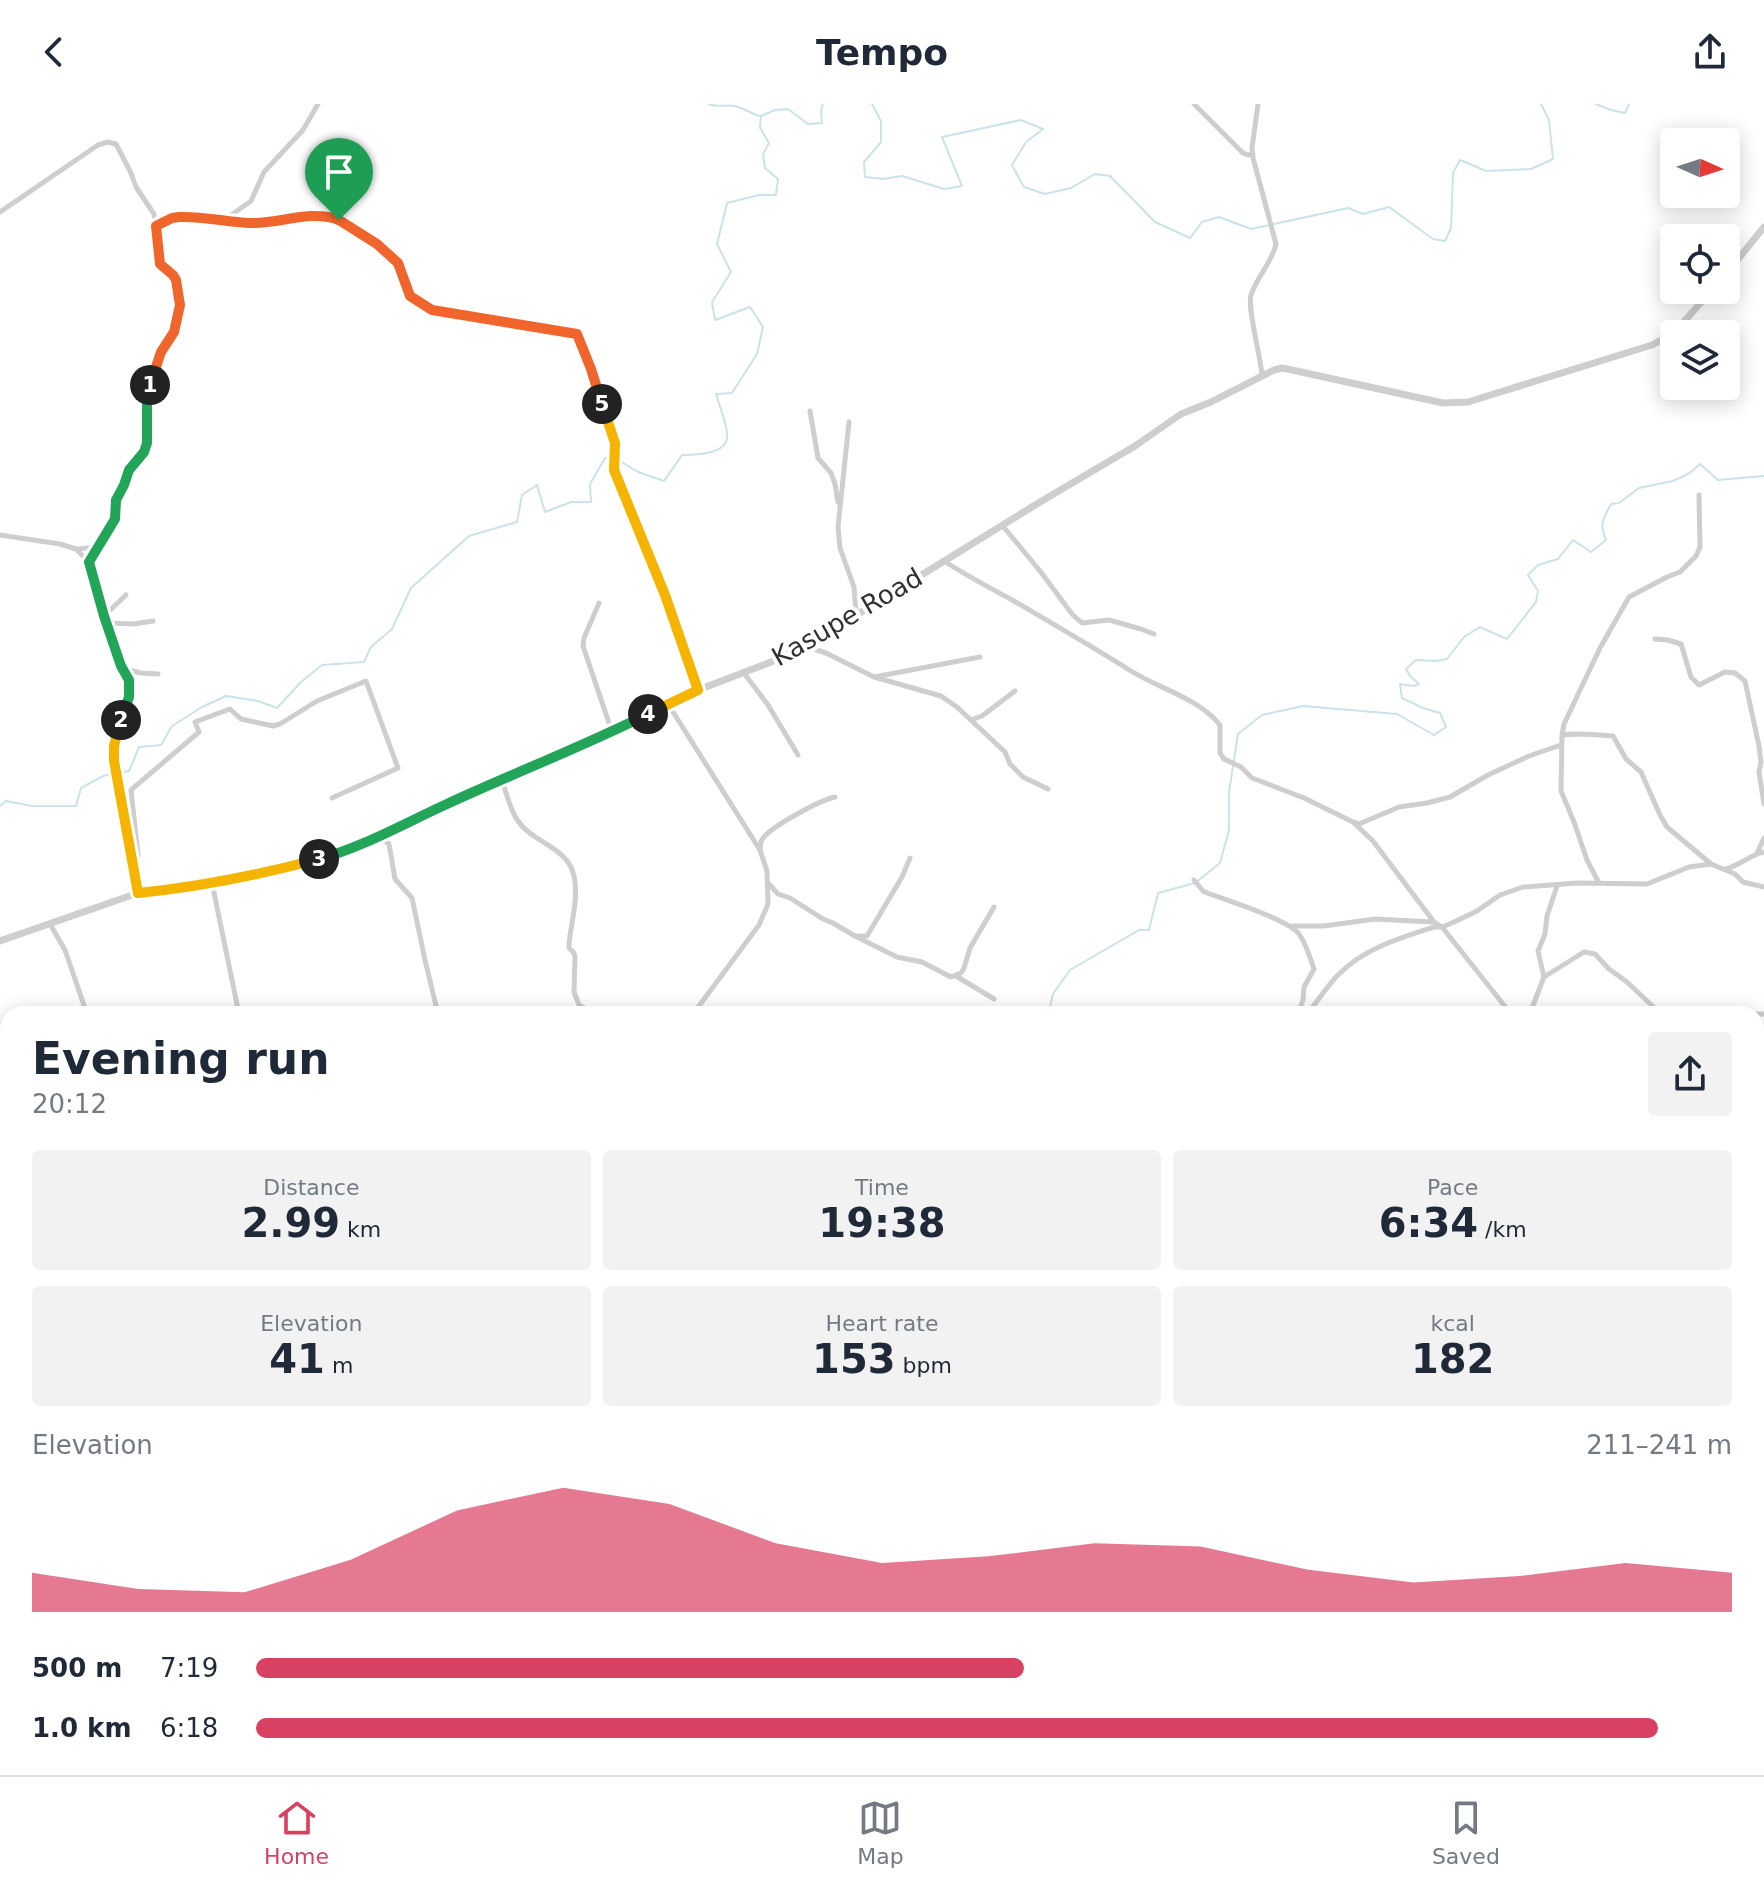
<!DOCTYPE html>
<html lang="en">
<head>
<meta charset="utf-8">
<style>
	body { margin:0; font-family:"DejaVu Sans",sans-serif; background:#f2f2f3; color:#1f2937; height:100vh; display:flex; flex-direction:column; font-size:30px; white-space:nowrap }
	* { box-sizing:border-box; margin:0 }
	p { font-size:26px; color:#747a83 }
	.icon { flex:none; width:44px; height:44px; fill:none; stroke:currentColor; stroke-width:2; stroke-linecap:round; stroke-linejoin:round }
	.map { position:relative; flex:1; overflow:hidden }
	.side { position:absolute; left:0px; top:902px; width:1764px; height:770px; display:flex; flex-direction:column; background:#fff; border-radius:24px 24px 0 0; box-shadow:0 4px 20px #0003 }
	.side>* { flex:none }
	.needle { width:52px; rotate:93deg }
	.buttons { position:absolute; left:1660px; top:24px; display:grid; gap:16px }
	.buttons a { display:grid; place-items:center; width:80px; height:80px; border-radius:8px; background:#fff; box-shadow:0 4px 20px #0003; font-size:40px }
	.pin { position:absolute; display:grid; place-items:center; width:68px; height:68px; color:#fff; margin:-82px -34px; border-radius:50% 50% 50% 0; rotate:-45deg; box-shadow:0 0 8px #0007 }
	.pin .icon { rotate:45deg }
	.km { position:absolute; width:40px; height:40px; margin:-20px; border-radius:50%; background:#222; color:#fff; font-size:22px; line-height:40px; text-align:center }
	.round { display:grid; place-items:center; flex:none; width:84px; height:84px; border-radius:8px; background:#f2f2f3 }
	.head { display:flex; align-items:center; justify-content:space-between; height:136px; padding:0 32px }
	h1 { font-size:44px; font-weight:800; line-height:60px }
	.stats { display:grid; grid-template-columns:repeat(3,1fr); gap:12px; height:136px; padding:8px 32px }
	.stats div { display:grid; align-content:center; border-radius:8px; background:#f2f2f3; text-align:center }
	.stats b { font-size:40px; font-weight:800 }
	.stats small { font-size:22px; font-weight:400 }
	.stats p { font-size:22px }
	.chart { height:224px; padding:16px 32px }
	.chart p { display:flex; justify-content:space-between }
	.chart svg { width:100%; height:144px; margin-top:8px; fill:#d94163; opacity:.7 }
	ul { padding:0 32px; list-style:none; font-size:26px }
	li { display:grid; grid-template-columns:128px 96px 1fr; align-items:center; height:60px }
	li i { height:20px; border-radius:10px; background:#d94163 }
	header { display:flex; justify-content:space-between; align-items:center; height:104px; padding:0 32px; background:#fff; font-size:36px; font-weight:800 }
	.dock { display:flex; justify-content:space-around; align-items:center; height:112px; border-top:2px solid #e0e1e3; background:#fff; font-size:22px; color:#747a83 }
	.dock a { display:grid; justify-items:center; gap:4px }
	.dock .current { color:#d94163 }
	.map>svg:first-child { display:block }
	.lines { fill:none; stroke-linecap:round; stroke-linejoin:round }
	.stream { stroke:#cbe2e9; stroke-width:2 }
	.minor { stroke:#cecece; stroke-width:5 }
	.tertiary { stroke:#cecece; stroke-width:7 }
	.split-1-casing { stroke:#fff; stroke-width:16 }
	.split-2-casing { stroke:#fff; stroke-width:16 }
	.split-3-casing { stroke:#fff; stroke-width:16 }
	.split-4-casing { stroke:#fff; stroke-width:16 }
	.split-5-casing { stroke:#fff; stroke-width:16 }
	.split-6-casing { stroke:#fff; stroke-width:16 }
	.split-1 { stroke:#f0652b; stroke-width:10 }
	.split-2 { stroke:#22a559; stroke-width:10 }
	.split-3 { stroke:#f5b400; stroke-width:10 }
	.split-4 { stroke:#22a559; stroke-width:10 }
	.split-5 { stroke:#f5b400; stroke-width:10 }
	.split-6 { stroke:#f0652b; stroke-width:10 }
	.labels { text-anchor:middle; stroke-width:8; stroke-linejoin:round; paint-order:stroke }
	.street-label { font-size:26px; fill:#313131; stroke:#fff }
</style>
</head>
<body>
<header><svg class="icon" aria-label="back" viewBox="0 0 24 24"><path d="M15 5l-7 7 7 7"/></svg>Tempo<svg class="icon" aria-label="share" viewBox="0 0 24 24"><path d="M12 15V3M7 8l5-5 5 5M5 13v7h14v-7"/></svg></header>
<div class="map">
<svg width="1764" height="1671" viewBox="0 0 1764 1671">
	<rect width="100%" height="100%" fill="#fff"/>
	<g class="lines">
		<g class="stream">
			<path d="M709 0C718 4 726 0 735 2 744 4 751 10 760 12"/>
			<path d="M872 0 881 17V38L864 58 865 73 883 75 902 72 944 85 962 82 942 33 1021 16 1043 25 1026 38 1012 61 1024 83 1045 90 1071 84 1095 70 1110 72 1155 118 1190 134 1202 118 1219 113 1251 125 1348 104 1363 110 1389 103 1433 135 1445 137 1451 124 1453 69 1460 56 1486 67 1531 65 1553 55 1549 16 1541 0"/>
			<path d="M1596 0 1611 6 1625 9 1629 0"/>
			<path d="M0 702 6 697 32 702H76L81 684 103 672 129 667 139 643 161 641 172 622 202 603 226 592 258 597 277 604 301 578 322 561 364 558 371 543 392 525 411 484 469 432 517 418 522 391 537 381 545 408 571 398H591L590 380 605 354 620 357 638 368 664 377 682 351C694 351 725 351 727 334 729 325 719 301 716 290L732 289 757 250 763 223 750 203 715 216 712 198 731 168 717 140 727 99 759 91H776L778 75 765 64 763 50 769 39 760 24 761 12 775 6 788 5 808 20 822 19 821 6 823 0"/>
			<path d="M1048 910 1053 890 1070 866 1139 826H1149L1158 789 1195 779 1220 759 1229 726V688L1238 630 1262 611 1303 602 1397 610 1434 631 1446 623 1440 609 1423 604 1402 594 1400 580 1414 582 1419 580 1410 572 1406 565 1416 556 1436 557 1447 555 1464 533 1480 523 1507 535 1536 498 1538 487 1528 471 1538 461 1558 455 1573 436 1591 448 1606 436C1599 420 1603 415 1611 400L1619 399 1639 384 1673 377 1690 369 1700 360 1718 376 1764 372"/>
			<path d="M0 1154 8 1149"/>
			<path d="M1181 1664 1188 1669V1671"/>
			<path d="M735 1671 739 1664"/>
		</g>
		<g class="minor">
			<path d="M1194 0 1243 49 1248 51 1253 50"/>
			<path d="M1258 0 1252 44 1253 54 1276 140C1272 158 1257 173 1251 191 1247 204 1261 253 1262 272"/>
			<path d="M0 108 98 41 108 38 116 40 131 69 136 83 154 110 160 160 173 171 179 188 180 201 177 220 170 236 161 248 149 286 147 329 144 348 129 366 124 381 116 396 115 415 89 458"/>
			<path d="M224 116 251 97 264 68 303 26 318 0"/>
			<path d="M156 122 172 114 179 113 248 119 272 118 314 112 334 114 344 118 364 133 377 140 398 159 410 192 421 200 437 207 577 230 591 265 615 339 614 366 665 491 698 586"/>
			<path d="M810 307 818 354 831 369 835 380 838 398"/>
			<path d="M849 318 838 423 840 444 854 483 856 510"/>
			<path d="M1002 421 1040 467 1072 510 1082 519 1109 516 1141 525 1154 530"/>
			<path d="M0 431 60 440 76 445 89 458 106 519 121 562 129 576V593L114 642V657L138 789"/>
			<path d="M77 445 97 443"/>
			<path d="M944 457C967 472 990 484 1014 497 1053 520 1093 543 1131 567 1160 585 1198 594 1220 621V649L1224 655 1241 663 1252 674 1304 694 1353 718 1373 737 1434 818 1442 823 1511 910"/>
			<path d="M599 499 584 534 583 542 612 628"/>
			<path d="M104 512 126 491"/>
			<path d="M106 519 134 520 153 517"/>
			<path d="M1655 535 1668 536 1681 540 1691 573 1699 581 1725 568 1735 569 1745 577 1759 642 1761 658 1759 668 1764 700"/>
			<path d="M807 543 826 549 874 573 980 553"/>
			<path d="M123 564 140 569 158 570"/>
			<path d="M743 568 768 601 798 651"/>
			<path d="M874 573 941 592 957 603 1005 648 1010 660 1023 673 1048 685"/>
			<path d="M668 600 760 746 767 767 768 800 759 821 693 910"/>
			<path d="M971 616 982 612 1015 587"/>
			<path d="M1563 631C1572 629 1602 631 1613 632L1626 655 1641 668 1660 711 1667 723 1711 760 1735 770 1743 778 1764 783"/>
			<path d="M502 677C507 690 510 706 518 717 533 739 568 743 574 772 579 793 571 819 569 840V844L574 849 575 853 574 888 579 901 594 910"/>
			<path d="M1354 718 1359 720 1399 703 1427 699 1450 693 1488 671 1529 652 1561 641"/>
			<path d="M379 732 389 740 395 775 412 794 425 856 438 910"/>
			<path d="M760 745C761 738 760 738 764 733 773 722 820 696 835 693"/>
			<path d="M1757 749 1764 734"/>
			<path d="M134 765 138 751 131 686 199 628 195 618 230 605 241 615 273 622 280 620 317 597 366 577 398 664 332 694"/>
			<path d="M1726 765C1740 761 1752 750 1764 748"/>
			<path d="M1194 776 1203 787 1207 789C1226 796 1289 816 1299 830 1306 839 1310 854 1314 865L1304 883 1303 896 1298 910"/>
			<path d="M212 779 239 910"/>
			<path d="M1599 779 1587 756 1574 718 1561 687 1562 631 1564 620 1600 544 1629 493 1667 473 1680 468 1696 452 1700 443 1699 391"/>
			<path d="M769 780 778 790 790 794 823 815 833 819 855 832 897 853 922 858 951 873 961 869 964 864 970 844 994 803"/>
			<path d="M50 820 65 846 87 910"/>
			<path d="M1292 822H1324L1375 815 1433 818"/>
			<path d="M857 832H867L902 773 910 754"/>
			<path d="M956 872 994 895"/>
			<path d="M1544 873 1584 848 1595 850 1609 865 1627 878 1661 910"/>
			<path d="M1307 910C1318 897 1327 882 1339 870 1365 844 1400 834 1434 823H1442L1452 819 1477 807 1500 791 1523 783 1577 779 1647 780 1689 763 1711 760"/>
			<path d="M1532 910V904L1544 873 1538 847 1545 830 1547 812 1557 782"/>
			<path d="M1715 910H1720"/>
			<path d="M1733 910H1764"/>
			<path d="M1756 1101 1764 1104"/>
			<path d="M1756 1152 1764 1151"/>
			<path d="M1756 1263 1757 1262"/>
			<path d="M1756 1290 1764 1307"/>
			<path d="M0 1303 8 1302"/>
			<path d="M1756 1407 1764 1405"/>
			<path d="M1756 1497 1764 1514"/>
			<path d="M0 1536H8"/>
			<path d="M1756 1575 1764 1579"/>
			<path d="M183 1664H200"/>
			<path d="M928 1664V1671"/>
			<path d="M1098 1664 1134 1671"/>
			<path d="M1400 1664 1403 1671"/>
			<path d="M1421 1664V1671"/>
			<path d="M0 1667 100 1664"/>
			<path d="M865 1671V1664"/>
		</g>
		<g class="tertiary">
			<path d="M1726 170 1764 123"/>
			<path d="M0 837 138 789 178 785 249 773 327 753 361 740 612 628 698 586 771 558 806 542 1040 398 1135 342 1181 310 1211 298 1274 266 1282 264 1292 266 1443 299 1468 298 1652 241 1674 229 1712 186"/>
		</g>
	</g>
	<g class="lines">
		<g class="split-1-casing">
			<path id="split-1" d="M150 281 161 248 174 228 180 201 176 176 173 171 160 160 156 122 172 114 179 113C203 112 226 118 250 119 280 120 311 105 339 116"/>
		</g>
		<g class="split-2-casing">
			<path id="split-2" d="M121 616 129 593V576L121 562 104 512 89 458 115 415 116 396 124 381 129 366 144 348 147 339V298L150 281"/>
		</g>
		<g class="split-3-casing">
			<path id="split-3" d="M121 616 114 642V657L138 789C200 783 259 771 319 755"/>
		</g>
		<g class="split-4-casing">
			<path id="split-4" d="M319 755C363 743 405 719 447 700 514 669 582 643 648 610"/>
		</g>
		<g class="split-5-casing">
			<path id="split-5" d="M602 300 615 339 614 366 665 491 698 586 648 610"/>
		</g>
		<g class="split-6-casing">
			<path id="split-6" d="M339 116 377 140 398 159 410 192 432 206 577 230 591 265 602 300"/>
		</g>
		<use href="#split-1" class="split-1"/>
		<use href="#split-2" class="split-2"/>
		<use href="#split-3" class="split-3"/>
		<use href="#split-4" class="split-4"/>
		<use href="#split-5" class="split-5"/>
		<use href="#split-6" class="split-6"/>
	</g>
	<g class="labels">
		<g class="street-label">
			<text transform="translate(847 513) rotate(-30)" y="9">Kasupe Road</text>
		</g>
	</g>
</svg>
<div class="buttons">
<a><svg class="needle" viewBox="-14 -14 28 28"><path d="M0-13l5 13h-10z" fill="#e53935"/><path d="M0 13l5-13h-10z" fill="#747a83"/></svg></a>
<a><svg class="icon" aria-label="locate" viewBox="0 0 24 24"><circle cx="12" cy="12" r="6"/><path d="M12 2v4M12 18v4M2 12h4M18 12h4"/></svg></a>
<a><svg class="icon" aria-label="layers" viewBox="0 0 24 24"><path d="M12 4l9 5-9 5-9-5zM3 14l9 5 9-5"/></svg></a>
</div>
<div class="pin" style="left:339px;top:116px;background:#1e9e55"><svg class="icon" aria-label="arrive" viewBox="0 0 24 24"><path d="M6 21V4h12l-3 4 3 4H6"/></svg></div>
<b class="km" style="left:150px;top:281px">1</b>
<b class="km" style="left:121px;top:616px">2</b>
<b class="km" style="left:319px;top:755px">3</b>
<b class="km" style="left:648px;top:610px">4</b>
<b class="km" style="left:602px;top:300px">5</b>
<section class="side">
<div class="head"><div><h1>Evening run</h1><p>20:12</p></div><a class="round"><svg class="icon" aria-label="share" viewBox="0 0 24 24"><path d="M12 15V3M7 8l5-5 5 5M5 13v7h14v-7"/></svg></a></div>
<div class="stats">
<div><p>Distance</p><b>2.99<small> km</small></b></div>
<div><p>Time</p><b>19:38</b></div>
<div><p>Pace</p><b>6:34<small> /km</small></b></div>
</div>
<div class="stats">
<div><p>Elevation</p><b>41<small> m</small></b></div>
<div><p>Heart rate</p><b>153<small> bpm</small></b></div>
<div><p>kcal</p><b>182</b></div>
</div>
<div class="chart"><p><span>Elevation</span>211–241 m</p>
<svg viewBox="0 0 160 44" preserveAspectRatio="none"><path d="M0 44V32L10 37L20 38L30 28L40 13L50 6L60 11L70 23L80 29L90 27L100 23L110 24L120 31L130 35L140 33L150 29L160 32V44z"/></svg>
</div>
<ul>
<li><b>500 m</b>7:19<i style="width:52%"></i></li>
<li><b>1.0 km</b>6:18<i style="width:95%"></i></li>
</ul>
</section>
</div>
<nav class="dock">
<a class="current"><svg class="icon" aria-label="home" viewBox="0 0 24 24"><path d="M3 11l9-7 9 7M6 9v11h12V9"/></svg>Home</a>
<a><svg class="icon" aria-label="map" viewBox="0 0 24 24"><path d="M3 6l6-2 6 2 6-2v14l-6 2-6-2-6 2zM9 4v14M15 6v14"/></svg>Map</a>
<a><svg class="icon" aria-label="saved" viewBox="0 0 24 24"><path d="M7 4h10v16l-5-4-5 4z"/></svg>Saved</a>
</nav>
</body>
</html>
